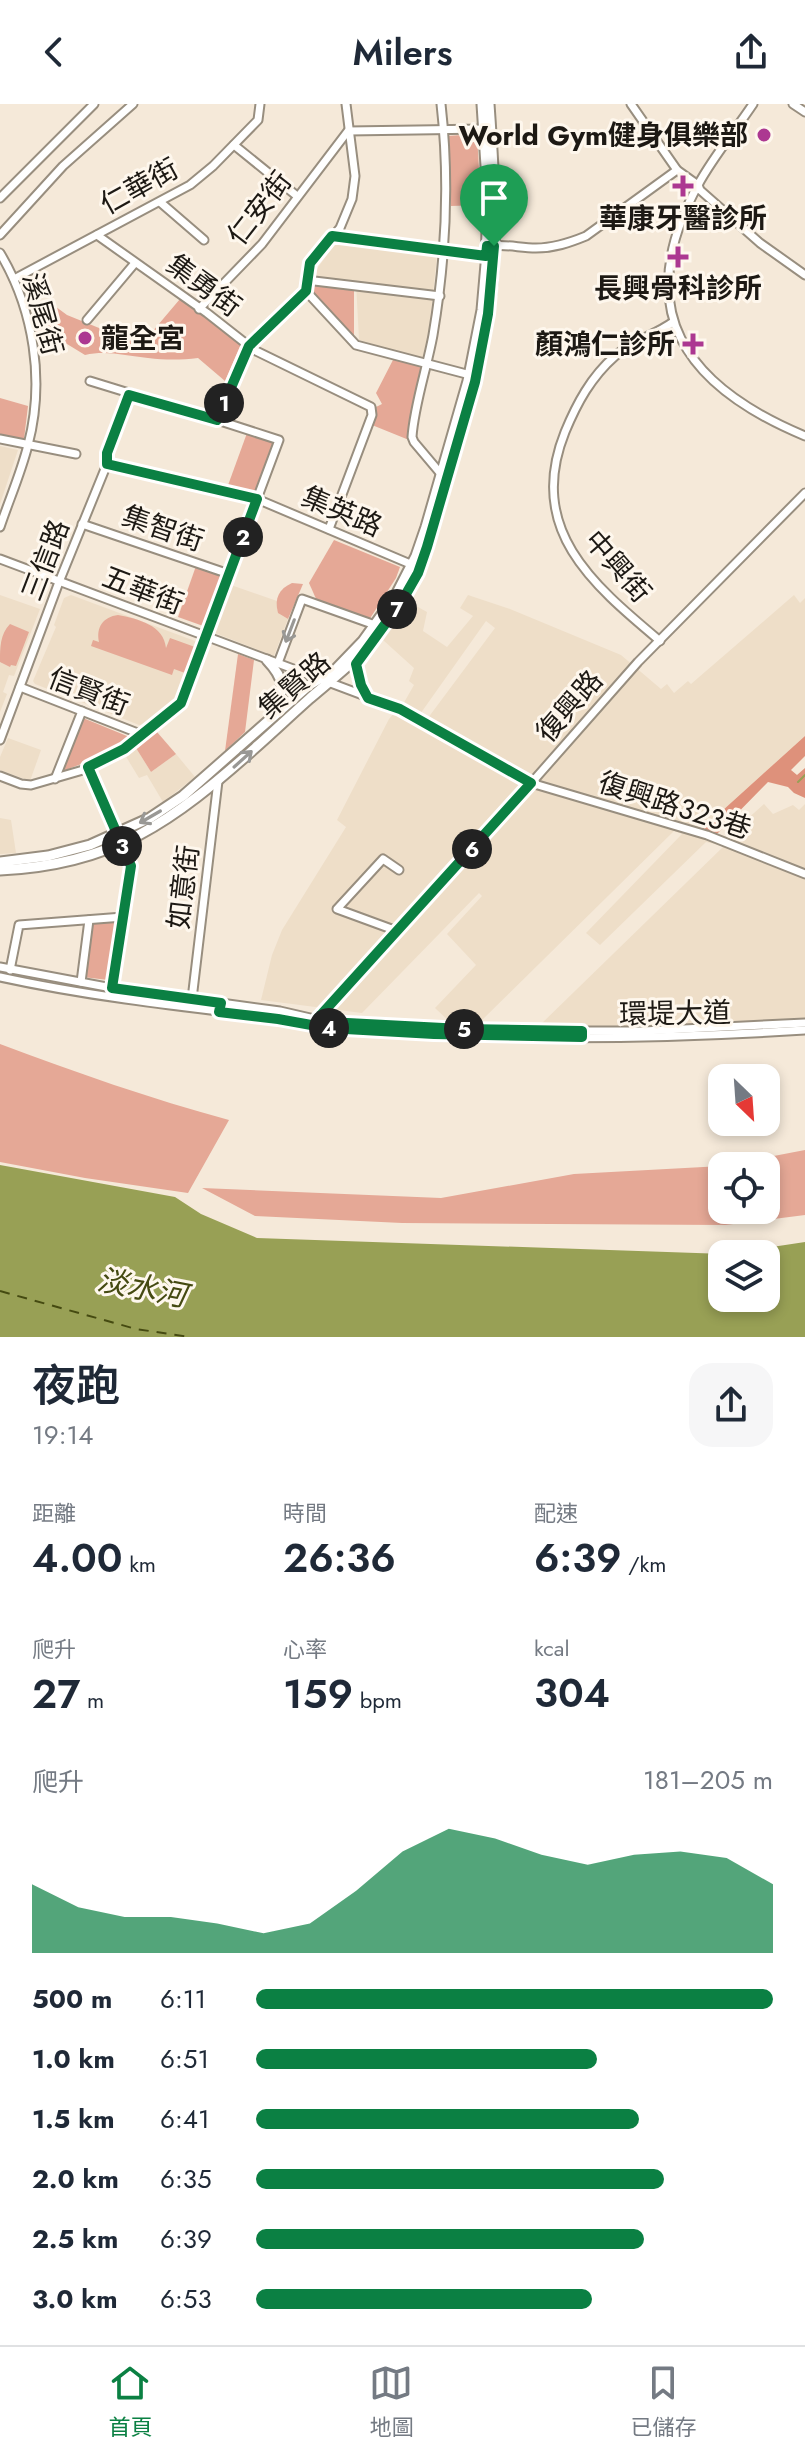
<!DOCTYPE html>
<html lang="zh-TW">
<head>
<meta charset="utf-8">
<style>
	body { margin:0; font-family:Jost,"Noto Sans TC",sans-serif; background:#f6f6f7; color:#1f2937; height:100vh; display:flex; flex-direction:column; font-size:30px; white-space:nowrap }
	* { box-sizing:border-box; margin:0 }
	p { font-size:26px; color:#747a83 }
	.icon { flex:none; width:44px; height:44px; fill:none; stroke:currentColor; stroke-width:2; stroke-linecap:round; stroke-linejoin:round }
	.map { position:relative; height:1233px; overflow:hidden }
	.panel { display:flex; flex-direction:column; background:#fff; flex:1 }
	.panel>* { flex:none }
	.needle { width:52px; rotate:155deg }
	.tools { position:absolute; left:708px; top:960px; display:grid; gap:16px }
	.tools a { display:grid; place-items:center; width:72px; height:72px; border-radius:16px; background:#fff; box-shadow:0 4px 12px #0003; font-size:40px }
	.pin { position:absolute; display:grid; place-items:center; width:68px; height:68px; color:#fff; margin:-82px -34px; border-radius:50% 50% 50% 0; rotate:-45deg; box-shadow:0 0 8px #0007 }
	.pin .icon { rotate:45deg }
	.km { position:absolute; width:40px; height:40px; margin:-20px; border-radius:50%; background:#222; color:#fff; font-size:22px; line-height:40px; text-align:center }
	.round { display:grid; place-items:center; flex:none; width:84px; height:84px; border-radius:24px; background:#f6f6f7 }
	.summary { display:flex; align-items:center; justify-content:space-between; height:136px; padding:0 32px }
	h1 { font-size:44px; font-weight:600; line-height:60px }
	.metrics { display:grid; grid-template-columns:repeat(3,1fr); gap:12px; height:136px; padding:8px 32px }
	.metrics div { display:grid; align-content:center }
	.metrics b { font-size:40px; font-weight:600 }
	.metrics small { font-size:22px; font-weight:400 }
	.metrics p { font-size:22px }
	.chart { height:224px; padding:16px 32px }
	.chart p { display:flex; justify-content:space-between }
	.chart svg { width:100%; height:144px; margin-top:8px; fill:#0b8043; opacity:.7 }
	ul { padding:0 32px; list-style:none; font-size:26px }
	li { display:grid; grid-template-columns:128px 96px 1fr; align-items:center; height:60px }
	li i { height:20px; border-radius:10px; background:#0b8043 }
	header { display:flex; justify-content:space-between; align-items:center; height:104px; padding:0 32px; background:#fff; font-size:36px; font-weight:600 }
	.dock { display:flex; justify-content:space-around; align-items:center; height:112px; border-top:2px solid #e0e1e3; background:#fff; font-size:22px; color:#747a83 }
	.dock a { display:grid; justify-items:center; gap:4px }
	.dock .current { color:#0b8043 }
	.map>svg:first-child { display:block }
	.built { fill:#eedec8 }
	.green { fill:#e5a896; fill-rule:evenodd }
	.forest { fill:#de917b }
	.water { fill:#98a055; fill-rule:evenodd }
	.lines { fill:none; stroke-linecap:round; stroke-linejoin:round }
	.stream { stroke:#98a055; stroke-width:2 }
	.ferry { stroke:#454a11; stroke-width:2; stroke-dasharray:10 8; stroke-linecap:butt }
	.minor-casing { stroke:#988e7f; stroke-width:11 }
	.major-casing { stroke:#988e7f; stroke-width:13 }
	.minor { stroke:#fff; stroke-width:7 }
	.major { stroke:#fff; stroke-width:9 }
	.oneway { stroke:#999895 }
	.route-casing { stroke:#fff; stroke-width:16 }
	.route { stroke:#0b8043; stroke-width:10 }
	.poi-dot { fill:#ac3891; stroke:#fef7ed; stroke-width:3 }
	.labels { text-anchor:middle; stroke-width:6; stroke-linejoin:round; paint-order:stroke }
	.poi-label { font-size:28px; font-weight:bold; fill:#1d1914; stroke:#fef7ed; text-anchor:end }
	.street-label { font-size:28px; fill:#1d1914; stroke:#fef7ed }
	.water-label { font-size:30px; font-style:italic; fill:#454a11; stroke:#fef7ed }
</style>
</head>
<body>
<header><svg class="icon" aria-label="back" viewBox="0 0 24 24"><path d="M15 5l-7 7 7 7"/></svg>Milers<svg class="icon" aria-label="share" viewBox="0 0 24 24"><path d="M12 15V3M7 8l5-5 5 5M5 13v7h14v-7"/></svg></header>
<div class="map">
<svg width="805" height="1233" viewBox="0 0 805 1233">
	<rect width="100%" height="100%" fill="#f5e9d9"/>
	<g class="built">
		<path d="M336 138 437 151 426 256 359 236 356 178 312 172Z"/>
		<path d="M0 342 18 346 0 400Z"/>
		<path d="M231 481 277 497V505L281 511 288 515 274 552 215 529 214 526Z"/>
		<path d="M0 491 40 505 14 572 9 571 3 588 7 590 0 608Z"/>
		<path d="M71 491 195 537 197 540 177 595 147 620 139 621 79 597 82 590 77 587 73 595 35 580 33 577 56 523 54 521 64 494Z"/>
		<path d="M468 491 510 505 621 551 661 585 667 580 674 589 688 577 691 580 794 491 800 499 805 494V632L701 726 726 734 764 700 773 710 793 701 799 706 805 700V917L624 923 539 922 724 742 706 738 600 841 586 829 682 730 674 727 478 920H452L435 904 476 861 447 830 482 792 479 789 362 909 261 896 272 851 282 826 346 723 337 716 389 615 394 609 422 622 495 524 486 517 418 613 402 602 414 581 409 577 414 564 383 536 409 498 427 508 423 527 447 543 473 512 460 504Z"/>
		<path d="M8 634 41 646 30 677 0 666V653Z"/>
		<path d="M136 644 151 668 176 650 195 673 163 698 147 671 139 674 125 651Z"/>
		<path d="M0 714 11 716 16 749 0 750Z"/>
	</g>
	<g class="green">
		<path d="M477 30 481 101 451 102 447 32Z"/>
		<path d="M311 179 354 186V235L309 186Z"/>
		<path d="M180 195 241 240 225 277 198 254C181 256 165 256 148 254 126 252 107 246 85 251L67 240 37 233 32 217 48 197 67 211 141 241Z"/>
		<path d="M394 254 422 262 423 266 408 328 409 336 372 321 377 310 376 303 382 300 376 289Z"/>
		<path d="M0 294 28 302 24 335 0 330Z"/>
		<path d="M247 329 273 338 254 389 227 384Z"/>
		<path d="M334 436 400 463 396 474 369 516 317 497 309 479Z"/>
		<path d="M196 462 223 471 206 523 178 513Z"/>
		<path d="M292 479 303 480 288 515 278 509C274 494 279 485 292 479Z"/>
		<path d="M118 511C138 515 164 521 166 544L170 534 195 543 185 569 174 565 172 571 91 542 93 536 99 538C96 523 103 513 118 511Z"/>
		<path d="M10 520 29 528 16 562 11 561 10 563 0 558C0 544 0 530 10 520Z"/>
		<path d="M238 550 254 556 245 628 225 647Z"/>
		<path d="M83 614 127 632V635L92 656 60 668Z"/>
		<path d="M157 628 176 650 151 668 136 644Z"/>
		<path d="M118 818 108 876 83 873 90 820Z"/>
		<path d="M0 940C75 968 151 995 229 1016L188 1089 85 1074 0 1058Z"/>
		<path d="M805 1046V1111L725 1121 402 1119 255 1112 202 1084 441 1094 574 1070 722 1062ZM766 1062V1106H722V1062Z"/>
	</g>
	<path class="forest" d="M805 632V652L791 666 797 671 805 664V694L794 689 788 683 768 678 716 731 701 726Z"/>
	<path class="water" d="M0 1061 175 1093 201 1110 257 1134 725 1150 805 1138V1233H0ZM722 1150H766V1194H722Z"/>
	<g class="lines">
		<path class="stream" d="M798 678 805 671"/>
		<path class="ferry" d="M0 1187 136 1225 190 1233"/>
		<g class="minor-casing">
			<g id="minor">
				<path d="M346 0 355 72 352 95 340 124 310 159 306 187 356 241 474 272"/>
				<path d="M631 0 677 66 698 81 700 86 760 139 805 171"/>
				<path d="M753 0C735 27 713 53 698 81 630 206 685 282 805 332"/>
				<path d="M793 0 805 8"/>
				<path d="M234 41 297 92"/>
				<path d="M0 94 94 0"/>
				<path d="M160 98 204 136"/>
				<path d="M0 131 63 62 133 0"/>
				<path d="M97 131 207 209 254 246 371 303 372 311 329 425"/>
				<path d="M332 132 489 152"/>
				<path d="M491 142C507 140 520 144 536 144 554 144 569 139 586 132L677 66"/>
				<path d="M0 149C34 206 45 277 28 341 21 369 9 396 0 423"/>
				<path d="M14 175 190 81 213 62 258 16 260 0"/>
				<path d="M306 176 440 192"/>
				<path d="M199 205 262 140 348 27 485 25"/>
				<path d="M87 216 135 159"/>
				<path d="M90 277 217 316"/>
				<path d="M0 335 76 350"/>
				<path d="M107 360 257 395 415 462"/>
				<path d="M441 370 414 338 412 333C414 302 427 264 433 231 446 154 450 79 441 0"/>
				<path d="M82 420 229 470"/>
				<path d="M0 455 400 605 531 679 707 731 805 770"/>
				<path d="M660 537C592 480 526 425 565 328 577 299 591 273 615 252 632 237 655 231 673 218"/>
				<path d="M278 559 302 495 375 521"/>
				<path d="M20 583 143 631"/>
				<path d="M0 636 59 478 107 360V349L129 291"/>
				<path d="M88 663 131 762 112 884"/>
				<path d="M0 672 21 680 31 681 83 666 124 645 181 599 279 336 217 316 249 242 306 187"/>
				<path d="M55 675 82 607"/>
				<path d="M397 827 337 805 383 755 399 766"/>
				<path d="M0 863 112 884 280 907 328 918 462 925 582 927H643L805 919"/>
				<path d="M10 866 19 821 123 813"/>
				<path d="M0 873C91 893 184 903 277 914 295 917 312 923 331 924 488 937 648 936 805 926"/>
				<path d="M81 878 89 816"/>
				<path d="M192 895 218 677"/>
				<path d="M317 915 497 718 638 558 805 389"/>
			</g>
		</g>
		<g class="major-casing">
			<g id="major">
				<path d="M360 553C353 566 360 582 368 594"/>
				<path d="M267 556C285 575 286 586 273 609"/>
				<path d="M0 758 48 752 90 741 150 714 183 692 308 582 336 565 363 537 396 491 416 452 426 423 468 277 482 206 486 160 488 93 482 0"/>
				<path d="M0 766C114 761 173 717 255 644 273 628 291 611 309 595 337 571 365 550 387 520 422 471 433 426 449 370 464 317 480 265 488 211 499 140 494 71 489 0"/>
			</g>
		</g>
		<use href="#minor" class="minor"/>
		<use href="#major" class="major"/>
	</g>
	<defs><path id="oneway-shaft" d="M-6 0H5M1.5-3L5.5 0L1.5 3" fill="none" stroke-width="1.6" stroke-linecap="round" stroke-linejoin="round" transform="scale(2)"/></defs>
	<g class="oneway">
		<use href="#oneway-shaft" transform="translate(290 527) rotate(111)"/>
		<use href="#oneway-shaft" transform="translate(243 655) rotate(-42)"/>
		<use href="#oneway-shaft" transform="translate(150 713) rotate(150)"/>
	</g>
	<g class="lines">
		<g class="route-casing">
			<path id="route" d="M332 132 486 152 487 142H494L488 210 475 278 427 443 418 469 402 497 356 560 361 581 368 594 400 605 531 679 318 914 328 918 462 925 582 927V933L434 930 328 924 278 915 219 908 221 899 112 884 131 762 88 663 124 645 181 599 257 395 107 360V349L129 291 217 316 249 242 306 187 310 159Z"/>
		</g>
		<use href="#route" class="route"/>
	</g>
	<g class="poi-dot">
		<circle cx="764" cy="31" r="8"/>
		<path d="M679 70h8v8h8v8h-8v8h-8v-8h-8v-8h8z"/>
		<path d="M674 141h8v8h8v8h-8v8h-8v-8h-8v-8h8z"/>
		<circle cx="85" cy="234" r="8"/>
		<path d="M689 228h8v8h8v8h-8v8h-8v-8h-8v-8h8z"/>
	</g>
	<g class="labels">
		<g class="poi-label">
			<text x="748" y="41">World Gym健身俱樂部</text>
			<text x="683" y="124" text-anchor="middle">華康牙醫診所</text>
			<text x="678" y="194" text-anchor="middle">長興骨科診所</text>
			<text x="101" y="244" text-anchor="start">龍全宮</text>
			<text x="675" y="250">顏鴻仁診所</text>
		</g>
		<g class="street-label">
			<text transform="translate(139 82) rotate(-29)" y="10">仁華街</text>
			<text transform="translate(259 104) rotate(-52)" y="10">仁安街</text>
			<text transform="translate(204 181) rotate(36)" y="10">集勇街</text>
			<text transform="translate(43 210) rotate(75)" y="10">溪尾街</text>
			<text transform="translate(342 407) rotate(23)" y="10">集英路</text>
			<text transform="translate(163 424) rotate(19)" y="10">集智街</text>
			<text transform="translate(45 456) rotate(-69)" y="10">三信路</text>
			<text transform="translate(618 462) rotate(49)" y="10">中興街</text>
			<text transform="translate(143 486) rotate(21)" y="10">五華街</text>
			<text transform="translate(294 581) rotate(-41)" y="10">集賢路</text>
			<text transform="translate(89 587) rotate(21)" y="10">信賢街</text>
			<text transform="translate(569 602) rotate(-49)" y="10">復興路</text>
			<text transform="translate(675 701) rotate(18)" y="10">復興路323巷</text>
			<text transform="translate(183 783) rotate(-83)" y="10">如意街</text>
			<text transform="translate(675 909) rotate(-1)" y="10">環堤大道</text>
		</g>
		<g class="water-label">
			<text transform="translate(142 1184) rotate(11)" y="10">淡水河</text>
		</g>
	</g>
</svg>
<div class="tools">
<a><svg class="needle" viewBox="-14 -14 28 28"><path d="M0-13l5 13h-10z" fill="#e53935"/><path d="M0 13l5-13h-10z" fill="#747a83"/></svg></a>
<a><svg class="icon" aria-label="locate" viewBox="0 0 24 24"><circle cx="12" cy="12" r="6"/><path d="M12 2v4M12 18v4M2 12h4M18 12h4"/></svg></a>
<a><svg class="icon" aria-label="layers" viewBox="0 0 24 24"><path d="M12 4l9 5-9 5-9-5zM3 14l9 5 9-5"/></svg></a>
</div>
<div class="pin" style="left:494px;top:142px;background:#1e9e55"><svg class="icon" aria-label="arrive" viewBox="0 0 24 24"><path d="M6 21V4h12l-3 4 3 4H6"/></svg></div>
<b class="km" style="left:224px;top:299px">1</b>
<b class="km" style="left:243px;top:433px">2</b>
<b class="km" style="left:122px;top:742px">3</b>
<b class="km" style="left:329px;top:924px">4</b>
<b class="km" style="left:464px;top:925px">5</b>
<b class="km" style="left:472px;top:745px">6</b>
<b class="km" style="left:397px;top:505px">7</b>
</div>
<section class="panel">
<div class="summary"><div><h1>夜跑</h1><p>19:14</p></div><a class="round"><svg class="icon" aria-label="share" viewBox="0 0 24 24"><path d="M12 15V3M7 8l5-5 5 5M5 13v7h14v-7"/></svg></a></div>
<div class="metrics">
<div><p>距離</p><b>4.00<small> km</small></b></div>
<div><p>時間</p><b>26:36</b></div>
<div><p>配速</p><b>6:39<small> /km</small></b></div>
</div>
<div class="metrics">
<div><p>爬升</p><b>27<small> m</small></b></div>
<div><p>心率</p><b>159<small> bpm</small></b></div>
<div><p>kcal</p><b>304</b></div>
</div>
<div class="chart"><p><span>爬升</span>181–205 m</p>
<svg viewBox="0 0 160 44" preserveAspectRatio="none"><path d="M0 44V23L10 30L20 33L30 33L40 35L50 38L60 35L70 25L80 13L90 6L100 9L110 14L120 17L130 14L140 13L150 15L160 23V44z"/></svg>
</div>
<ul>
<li><b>500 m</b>6:11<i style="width:100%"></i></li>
<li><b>1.0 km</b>6:51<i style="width:66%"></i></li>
<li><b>1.5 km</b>6:41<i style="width:74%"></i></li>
<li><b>2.0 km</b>6:35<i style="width:79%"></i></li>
<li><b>2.5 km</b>6:39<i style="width:75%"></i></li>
<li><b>3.0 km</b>6:53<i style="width:65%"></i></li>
</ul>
</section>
<nav class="dock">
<a class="current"><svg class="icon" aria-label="home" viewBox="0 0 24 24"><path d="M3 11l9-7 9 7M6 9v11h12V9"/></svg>首頁</a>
<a><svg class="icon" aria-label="map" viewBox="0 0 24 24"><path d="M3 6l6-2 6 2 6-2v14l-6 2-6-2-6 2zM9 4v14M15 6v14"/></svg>地圖</a>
<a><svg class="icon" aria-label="saved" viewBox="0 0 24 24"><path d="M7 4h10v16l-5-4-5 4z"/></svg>已儲存</a>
</nav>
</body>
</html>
